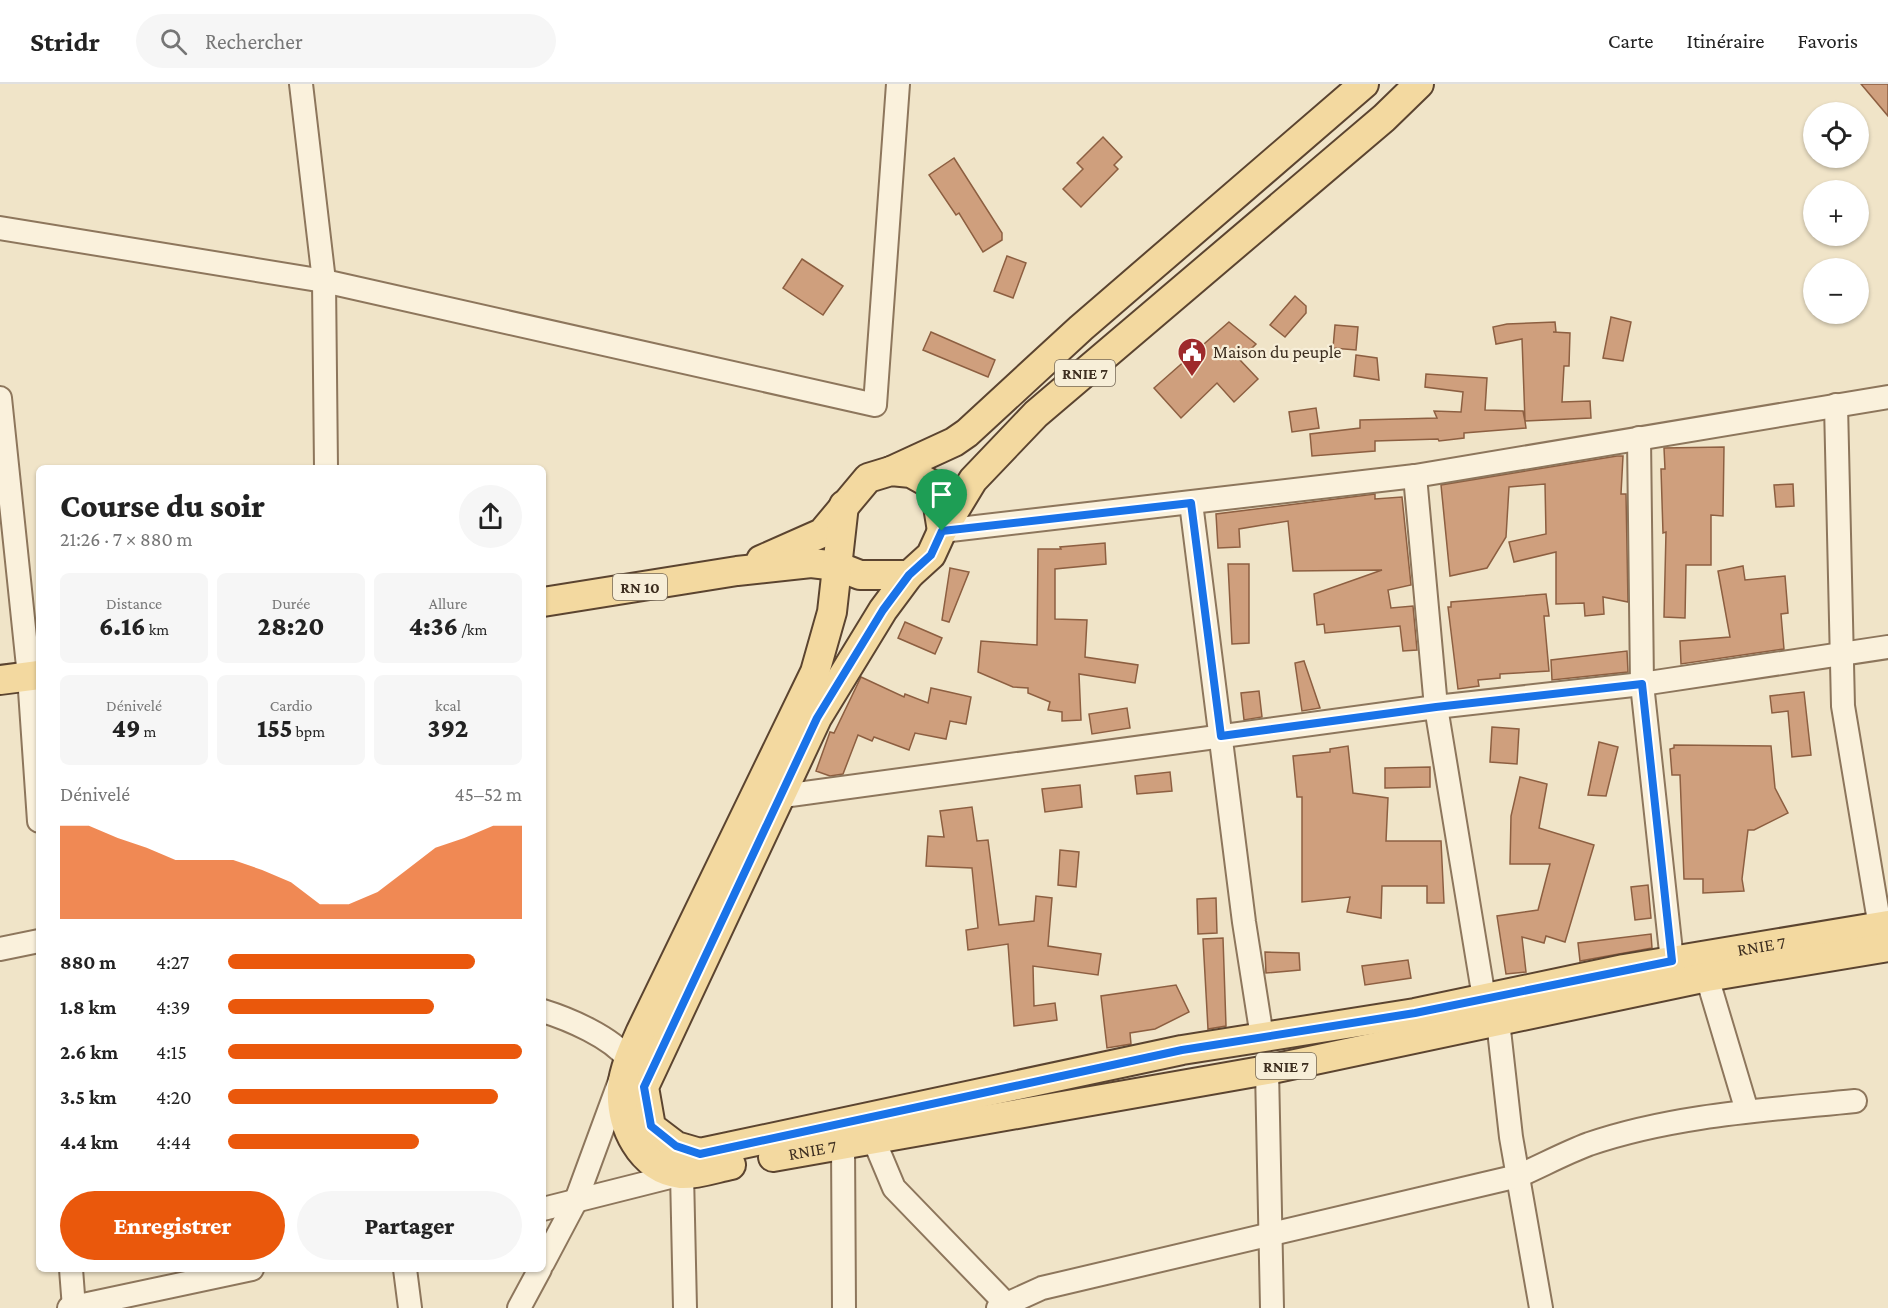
<!DOCTYPE html>
<html lang="fr">
<head>
<meta charset="utf-8">
<style>
	body { margin:0; font-family:"Crimson Pro",serif; background:#f6f6f6; color:#222; height:100vh; display:flex; flex-direction:column; font-size:22px; white-space:nowrap }
	* { box-sizing:border-box; margin:0 }
	p { font-size:20px; color:#767676 }
	.icon { flex:none; width:33px; height:33px; fill:none; stroke:currentColor; stroke-width:2; stroke-linecap:round; stroke-linejoin:round }
	.map { position:relative; flex:1; overflow:hidden }
	.side { position:absolute; left:36px; top:381px; width:510px; height:807px; display:flex; flex-direction:column; background:#fff; border-radius:9px; box-shadow:0 2px 4px #0004 }
	.side>* { flex:none }
	.controls { position:absolute; left:1803px; top:18px; display:grid; gap:12px }
	.controls a { display:grid; place-items:center; width:66px; height:66px; border-radius:50%; background:#fff; box-shadow:0 2px 4px #0004; font-size:30px }
	.pin { position:absolute; display:grid; place-items:center; width:51px; height:51px; color:#fff; margin:-62px -26px; border-radius:50% 50% 50% 0; rotate:-45deg; box-shadow:0 0 6px #0007 }
	.pin .icon { rotate:45deg }
	.round { display:grid; place-items:center; flex:none; width:63px; height:63px; border-radius:32px; background:#f6f6f6 }
	.overview { display:flex; align-items:center; justify-content:space-between; height:102px; padding:0 24px }
	h1 { font-size:33px; font-weight:800; line-height:45px }
	.stats { display:grid; grid-template-columns:repeat(3,1fr); gap:9px; height:102px; padding:6px 24px }
	.stats div { display:grid; align-content:center; border-radius:9px; background:#f6f6f6; text-align:center }
	.stats b { font-size:26px; font-weight:800 }
	.stats small { font-size:16px; font-weight:400 }
	.stats p { font-size:16px }
	.chart { height:168px; padding:12px 24px }
	.chart p { display:flex; justify-content:space-between }
	.chart svg { width:100%; height:108px; margin-top:6px; fill:#ea580c; opacity:.7 }
	.primary-button { display:flex; gap:12px; margin-top:auto; padding:12px 24px }
	.primary-button a { flex:1; height:69px; border-radius:36px; background:#ea580c; color:#fff; font-size:24px; font-weight:800; line-height:69px; text-align:center }
	.primary-button a+a { background:#f6f6f6; color:#222 }
	ul { padding:0 24px; list-style:none; font-size:20px }
	li { display:grid; grid-template-columns:96px 72px 1fr; align-items:center; height:45px }
	li i { height:15px; border-radius:8px; background:#ea580c }
	header { display:flex; align-items:center; gap:36px; box-sizing:border-box; height:84px; padding:0 30px; background:#fff; border-bottom:2px solid #e0e0e0 }
	header strong { font-size:28px }
	nav { display:flex; gap:33px; margin-inline-start:auto; font-size:21px }
	.search { width:420px; height:54px; background:#f6f6f6; display:flex; align-items:center; gap:15px; box-sizing:border-box; padding:0 21px; border-radius:33px; color:#767676; font-size:22px }
	.map>svg:first-child { display:block }
	.building { fill:#cf9f7d; stroke:#8d5f41; stroke-width:1.5 }
	.lines { fill:none; stroke-linecap:round; stroke-linejoin:round }
	.minor-casing { stroke:#8d765c; stroke-width:26 }
	.major-casing { stroke:#5b4430; stroke-width:32 }
	.minor { stroke:#faf1dc; stroke-width:22 }
	.major { stroke:#f3d9a0; stroke-width:28 }
	.route-casing { stroke:#fff; stroke-width:12 }
	.route { stroke:#1a73e8; stroke-width:8 }
	.labels { text-anchor:middle; stroke-width:4.5; stroke-linejoin:round; paint-order:stroke }
	.shield { fill:#f7eed8; stroke:#756857; stroke-width:1.5 }
	.shield-label { font-size:16px; font-weight:bold; fill:#3d2e20 }
	.poi-label { font-size:18px; fill:#3d2e20; stroke:#f7eed8; text-anchor:start }
	.street-label { font-size:18px; fill:#3d2e20; stroke:#f7eed8 }
</style>
</head>
<body>
<header>
<strong>Stridr</strong>
<div class="search"><svg class="icon" aria-label="search" viewBox="0 0 24 24"><circle cx="10" cy="10" r="6"/><path d="M15 15l6 6"/></svg>Rechercher</div>
<nav><a>Carte</a><a>Itinéraire</a><a>Favoris</a></nav>
</header>
<div class="map">
<svg width="1888" height="1224" viewBox="0 0 1888 1224">
	<rect width="100%" height="100%" fill="#f0e4c8"/>
	<g class="building">
		<path d="M1861 0H1888V32Z"/>
		<path d="M1103 53 1122 73 1114 81 1118 85 1081 123 1063 105 1083 85 1077 79Z"/>
		<path d="M954 74 1002 149V156L983 168 959 129 956 131 929 91Z"/>
		<path d="M1007 172 1026 179 1013 214 994 207Z"/>
		<path d="M802 175 843 202 823 231 783 204Z"/>
		<path d="M1295 212 1306 222V229L1285 253 1270 241Z"/>
		<path d="M1611 233 1631 238 1623 277 1603 274Z"/>
		<path d="M1229 238 1256 260 1240 276 1258 295 1234 318 1217 299 1181 334 1154 304Z"/>
		<path d="M1555 238 1556 248H1553L1570 249 1569 282H1564L1562 318 1590 317 1591 334 1525 337 1526 344 1464 349V354L1439 357 1438 355 1375 357V367L1312 372 1310 350 1360 344V336L1437 334 1434 327 1461 328 1463 308 1425 303 1426 290 1487 294 1485 326 1523 327 1525 337 1522 255 1496 260 1493 243 1507 240Z"/>
		<path d="M1335 241 1358 243 1356 266 1333 264Z"/>
		<path d="M931 248 995 276 988 293 923 266Z"/>
		<path d="M1356 271 1377 274 1379 296 1354 292Z"/>
		<path d="M1316 324 1319 344 1292 348 1289 328Z"/>
		<path d="M1724 363 1723 432 1711 431V481H1686L1685 534 1664 533 1666 448 1663 449 1661 385H1665L1664 364Z"/>
		<path d="M1617 372H1623L1621 410H1626L1628 518 1603 513 1604 530 1585 532 1584 519 1556 520V468L1514 478 1509 458 1546 450 1545 400 1509 403 1506 453 1487 484 1450 492 1441 401Z"/>
		<path d="M1793 400 1794 422 1776 423 1774 401Z"/>
		<path d="M1375 410V415L1402 413 1411 501 1388 506 1391 524 1413 522 1417 566 1403 567 1400 542 1325 549 1324 540 1317 541 1314 510 1382 486 1293 487 1288 437 1239 445 1240 463 1218 464 1216 430Z"/>
		<path d="M1105 459 1106 480 1055 485V535L1087 536 1085 573 1138 581 1135 599 1079 590 1081 636 1062 637V628L1048 626 1050 618 1028 609V604L1013 603 978 588 981 557 1037 561 1038 465H1061L1060 463Z"/>
		<path d="M1228 480H1249V559L1232 560Z"/>
		<path d="M1743 482 1745 496 1785 492 1788 529 1781 530 1784 565 1681 580 1680 557 1730 553 1718 487Z"/>
		<path d="M950 484 969 488 949 538 942 536Z"/>
		<path d="M1546 510 1549 532H1544L1549 587 1500 590V594L1478 596 1479 602 1458 605 1448 523H1451V518Z"/>
		<path d="M905 538 942 554 935 570 898 554Z"/>
		<path d="M1627 567 1628 588 1552 596 1551 576Z"/>
		<path d="M1304 577 1320 624 1302 627 1295 579Z"/>
		<path d="M861 593 904 613 905 610 928 619 931 604 971 613 966 640 950 637 946 655 915 649 909 666 874 653 872 657 858 651 843 690 830 692 816 687 830 648 834 649Z"/>
		<path d="M1259 607 1262 633 1244 636 1241 609Z"/>
		<path d="M1804 608 1811 671 1792 673 1788 627 1772 629 1770 612Z"/>
		<path d="M1127 624 1130 644 1092 650 1089 630Z"/>
		<path d="M1492 643 1519 645 1517 680 1490 678Z"/>
		<path d="M1599 658 1618 663 1606 712 1588 711Z"/>
		<path d="M1674 661 1771 662 1775 704 1788 729 1754 746H1748L1742 795 1744 807 1703 809V795H1684L1680 691H1672L1670 665 1674 664Z"/>
		<path d="M1348 662 1353 709 1388 714 1386 757H1441L1444 819H1427V802H1382L1381 834 1347 828 1350 813 1302 818V713H1297L1293 672 1330 668V665Z"/>
		<path d="M1430 683V703L1385 704V684Z"/>
		<path d="M1170 688 1172 707 1137 710 1135 692Z"/>
		<path d="M1520 693 1547 700 1539 744 1594 761 1565 858 1546 852 1544 859 1522 853 1526 888 1506 890 1497 832 1538 826 1550 780H1510L1511 732Z"/>
		<path d="M1080 701 1082 723 1045 728 1042 705Z"/>
		<path d="M972 723 977 757 988 756 999 841 1034 837 1036 812 1052 814 1048 862 1101 870 1098 891 1033 882 1034 922 1055 919 1057 936 1014 942 1008 860 968 866 966 846 978 844 972 784 926 782 928 752 944 753 940 727Z"/>
		<path d="M1060 766 1079 768 1076 803 1058 801Z"/>
		<path d="M1648 801 1651 834 1635 836 1631 803Z"/>
		<path d="M1216 814 1217 849 1198 850 1197 815Z"/>
		<path d="M1651 850 1652 864 1580 877 1578 859Z"/>
		<path d="M1223 854 1226 942 1208 945 1203 855Z"/>
		<path d="M1265 868 1299 869 1300 886 1266 889Z"/>
		<path d="M1408 876 1411 894 1365 901 1362 882Z"/>
		<path d="M1176 901 1189 928 1155 945 1130 949 1131 960 1107 964 1101 912Z"/>
	</g>
	<g class="lines">
		<g class="minor-casing">
			<g id="minor">
				<path d="M301 0 324 197 326 384"/>
				<path d="M0 144 324 197 875 321 898 0"/>
				<path d="M0 314 29 592 39 737"/>
				<path d="M1836 321 1843 622 1880 843"/>
				<path d="M1639 354 1642 600 1672 877"/>
				<path d="M1415 392 1436 623 1484 914"/>
				<path d="M1191 419 1244 838 1262 953"/>
				<path d="M942 447 1415 392 1888 313"/>
				<path d="M783 712 1436 623 1642 600 1888 563"/>
				<path d="M0 865 39 857"/>
				<path d="M1707 893 1747 1027"/>
				<path d="M543 927C569 935 611 953 628 975L575 1119"/>
				<path d="M1498 937 1511 1053 1541 1224"/>
				<path d="M1267 986 1272 1224"/>
				<path d="M873 1054 894 1104 1010 1224"/>
				<path d="M843 1060 844 1224"/>
				<path d="M543 1125 682 1090 685 1224"/>
				<path d="M543 1179 579 1111"/>
				<path d="M71 1185 74 1224"/>
				<path d="M405 1185 410 1224"/>
				<path d="M69 1224 252 1185"/>
				<path d="M519 1224 540 1185"/>
				<path d="M998 1224 1042 1204 1518 1092C1541 1082 1565 1069 1589 1060 1674 1031 1766 1026 1855 1017"/>
			</g>
		</g>
		<g class="major-casing">
			<g id="major">
				<path id="s1" d="M1419 0 1384 34 1036 330 973 396 942 447 931 471 909 491 883 526 817 634 644 1003 651 1043 676 1062 700 1069 1182 966 1415 929 1624 885 1888 841"/>
				<path d="M891 387 954 358 967 349 1081 244 1364 0"/>
				<path d="M761 476 822 449 868 394 891 387 911 389 929 399 936 410 942 447"/>
				<path d="M543 518 737 487 811 479 837 482 860 491H909"/>
				<path d="M0 596 39 591"/>
				<path id="s2" d="M773 1073 1267 986 1707 893 1888 863"/>
				<path d="M731 1081C716 1084 696 1091 681 1090 640 1085 620 1041 622 1004 624 984 633 965 641 947L815 588 832 528 844 421"/>
			</g>
		</g>
		<use href="#minor" class="minor"/>
		<use href="#major" class="major"/>
	</g>
	<g class="lines">
		<g class="route-casing">
			<path id="route" d="M1191 419 1221 652 1436 623 1642 600 1672 877 1415 929 1182 966 700 1070 676 1062 651 1042 644 1003 817 634 883 526 909 491 931 471 942 447Z"/>
		</g>
		<use href="#route" class="route"/>
	</g>
	<defs>
		<g id="civic-pin" transform="scale(1.5)"><path d="M0 17L-7.5 6A9.5 9.5 0 1 1 7.5 6Z" fill="#9e2a2b" stroke="#f7eed8"/><path d="M-.6-6.5H3V-4.5H.6V-3L4-1V1h2V6H-6V1h2V-1L-.6-3ZM-1.2 2.5V6h2.4V2.5Z" fill="#fff"/></g>
	</defs>
	<g fill-rule="evenodd">
		<use href="#civic-pin" x="1192" y="268"/>
	</g>
	<g class="labels">
		<g class="shield">
			<rect x="1055" y="276" width="60" height="26" rx="4.5"/>
			<rect x="613" y="490" width="54" height="26" rx="4.5"/>
			<rect x="1256" y="969" width="60" height="26" rx="4.5"/>
		</g>
		<g class="shield-label">
			<text x="1085" y="295">RNIE 7</text>
			<text x="640" y="509">RN 10</text>
			<text x="1286" y="988">RNIE 7</text>
		</g>
		<g class="poi-label">
			<text x="1213" y="274">Maison du peuple</text>
		</g>
		<g class="street-label">
			<text dy="6" stroke="none"><textPath href="#s1" startOffset="2469">RNIE 7</textPath></text>
			<text dy="6" stroke="none"><textPath href="#s2" startOffset="40">RNIE 7</textPath></text>
		</g>
	</g>
</svg>
<div class="controls">
<a><svg class="icon" aria-label="locate" viewBox="0 0 24 24"><circle cx="12" cy="12" r="6"/><path d="M12 2v4M12 18v4M2 12h4M18 12h4"/></svg></a>
<a>+</a>
<a>−</a>
</div>
<div class="pin" style="left:942px;top:447px;background:#1e9e55"><svg class="icon" aria-label="arrive" viewBox="0 0 24 24"><path d="M6 21V4h12l-3 4 3 4H6"/></svg></div>
<section class="side">
<div class="overview"><div><h1>Course du soir</h1><p>21:26 · 7 × 880 m</p></div><a class="round"><svg class="icon" aria-label="share" viewBox="0 0 24 24"><path d="M12 15V3M7 8l5-5 5 5M5 13v7h14v-7"/></svg></a></div>
<div class="stats">
<div><p>Distance</p><b>6.16<small> km</small></b></div>
<div><p>Durée</p><b>28:20</b></div>
<div><p>Allure</p><b>4:36<small> /km</small></b></div>
</div>
<div class="stats">
<div><p>Dénivelé</p><b>49<small> m</small></b></div>
<div><p>Cardio</p><b>155<small> bpm</small></b></div>
<div><p>kcal</p><b>392</b></div>
</div>
<div class="chart"><p><span>Dénivelé</span>45–52 m</p>
<svg viewBox="0 0 160 44" preserveAspectRatio="none"><path d="M0 44V6L10 6L20 11L30 15L40 20L50 20L60 20L70 24L80 29L90 38L100 38L110 33L120 24L130 15L140 11L150 6L160 6V44z"/></svg>
</div>
<ul>
<li><b>880 m</b>4:27<i style="width:84%"></i></li>
<li><b>1.8 km</b>4:39<i style="width:70%"></i></li>
<li><b>2.6 km</b>4:15<i style="width:100%"></i></li>
<li><b>3.5 km</b>4:20<i style="width:92%"></i></li>
<li><b>4.4 km</b>4:44<i style="width:65%"></i></li>
</ul>
<div class="primary-button"><a>Enregistrer</a><a>Partager</a></div>
</section>
</div>
</body>
</html>
